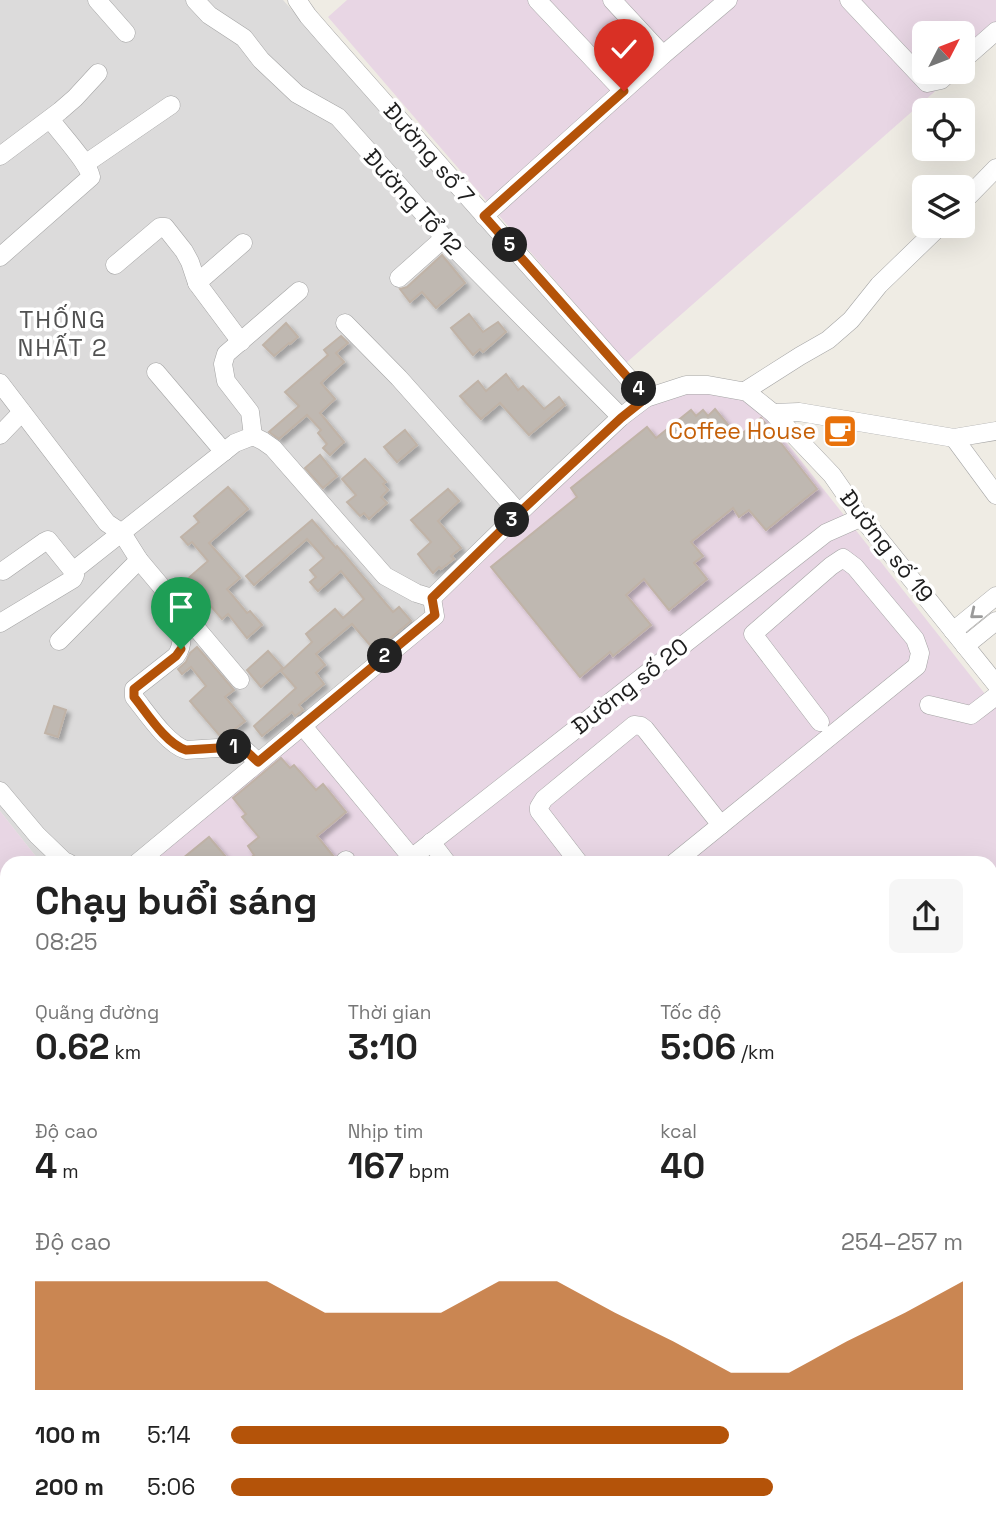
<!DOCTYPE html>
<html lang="vi">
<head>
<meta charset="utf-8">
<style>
	body { margin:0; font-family:"Space Grotesk",sans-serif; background:#f6f6f6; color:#222; height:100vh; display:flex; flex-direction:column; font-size:26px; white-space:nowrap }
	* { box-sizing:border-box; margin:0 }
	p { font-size:23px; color:#767676 }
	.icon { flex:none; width:38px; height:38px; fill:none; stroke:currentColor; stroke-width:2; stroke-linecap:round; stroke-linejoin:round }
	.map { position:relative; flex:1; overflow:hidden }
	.drawer { position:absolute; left:0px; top:856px; width:998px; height:674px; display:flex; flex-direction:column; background:#fff; border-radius:21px 21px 0 0; box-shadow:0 7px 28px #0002 }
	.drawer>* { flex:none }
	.needle { width:46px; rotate:48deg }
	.fabs { position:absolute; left:912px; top:21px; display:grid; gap:14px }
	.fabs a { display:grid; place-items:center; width:63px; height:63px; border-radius:10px; background:#fff; box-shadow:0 7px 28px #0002; font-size:35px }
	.pin { position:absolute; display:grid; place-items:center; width:60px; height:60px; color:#fff; margin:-72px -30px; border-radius:50% 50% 50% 0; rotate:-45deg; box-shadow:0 0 7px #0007 }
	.pin .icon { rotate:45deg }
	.km { position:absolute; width:35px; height:35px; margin:-18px; border-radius:50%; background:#222; color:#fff; font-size:19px; line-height:35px; text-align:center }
	.round { display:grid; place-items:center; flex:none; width:74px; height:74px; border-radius:10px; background:#f6f6f6 }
	.headline { display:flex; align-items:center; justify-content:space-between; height:119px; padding:0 35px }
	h1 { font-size:38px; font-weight:700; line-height:52px }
	.figures { display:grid; grid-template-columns:repeat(3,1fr); gap:10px; height:119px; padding:7px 35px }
	.figures div { display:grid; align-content:center }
	.figures b { font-size:35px; font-weight:700 }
	.figures small { font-size:19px; font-weight:400 }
	.figures p { font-size:19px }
	.chart { height:196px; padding:14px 35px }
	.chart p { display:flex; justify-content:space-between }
	.chart svg { width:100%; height:126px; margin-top:7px; fill:#b45309; opacity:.7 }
	ul { padding:0 35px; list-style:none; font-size:23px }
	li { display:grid; grid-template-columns:112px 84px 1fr; align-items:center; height:52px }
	li i { height:18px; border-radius:9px; background:#b45309 }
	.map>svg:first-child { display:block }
	.residential { fill:#dcdbdb }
	.industrial { fill:#e8d6e4 }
	.building { fill:#bfb8b1; stroke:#c0b3a7; stroke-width:2; filter:url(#shadow) }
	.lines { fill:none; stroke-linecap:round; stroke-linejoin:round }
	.minor-casing { stroke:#a5a5a5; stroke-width:19 }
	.minor { stroke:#fff; stroke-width:18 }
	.oneway { stroke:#9a9a9a }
	.route-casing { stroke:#fff; stroke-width:14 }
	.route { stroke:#b45309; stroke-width:9 }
	.labels { text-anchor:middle; stroke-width:7; stroke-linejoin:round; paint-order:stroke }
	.street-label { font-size:23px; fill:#1e1e1e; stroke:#fff }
	.food-label { font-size:23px; fill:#c56008; stroke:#fff; text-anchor:end }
	.neighbourhood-label { font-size:24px; letter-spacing:2px; fill:#515151; stroke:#fff }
</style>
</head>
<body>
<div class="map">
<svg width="996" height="1529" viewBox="0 0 996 1529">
	<defs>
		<filter id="shadow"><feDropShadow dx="4" dy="4" stdDeviation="2" flood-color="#0004"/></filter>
	</defs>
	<rect width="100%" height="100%" fill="#efece4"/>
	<path class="residential" d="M0 0H283L647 405 472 549 411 632 145 863H41L0 811Z"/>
	<g class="industrial">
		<path d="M347 0H996V37L963 67 962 33H924V72H957L626 363 328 17Z"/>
		<path d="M681 389 750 396 996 708V1529H0V811L41 863H7V1522H990V863H145L411 632 472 549 647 405Z"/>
	</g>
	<g class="building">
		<path d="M442 255 465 283 436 308 422 292 410 302 400 289 407 287Z"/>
		<path d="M469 314 483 332 498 322 506 332 483 352 480 349 473 355 451 328Z"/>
		<path d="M286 323 298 337 290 344 289 343 274 356 263 345Z"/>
		<path d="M341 336 348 343 336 353 344 362 321 383 335 399 320 413 344 442 330 455 323 448 327 444 318 433 321 430 307 415 279 439 269 432 299 406 285 392 328 355 324 350Z"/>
		<path d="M506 374 518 390 523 386 544 409 559 397 565 405 529 435 500 403 481 419 460 396 478 381 486 391Z"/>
		<path d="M715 409 738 437 761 418 817 489 766 530 749 510 739 517 733 508 691 542 703 556 694 563 707 579 669 610 644 579 626 595 651 625 613 656 610 652 580 677 491 567 577 497 571 488 647 427 656 438 691 410 696 416 703 410 708 416Z"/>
		<path d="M405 430 417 445 397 462 384 447Z"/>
		<path d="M320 455 337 476 323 488 305 468Z"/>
		<path d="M365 459 386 482 383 484 388 490 381 497 387 503 369 519 364 513 360 516 347 502 356 495 342 479Z"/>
		<path d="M228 487 248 509 209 543 240 578 227 589 247 613 250 611 262 625 247 638 228 614 222 619 197 590 186 599 177 588 208 561 192 542 188 545 181 537 199 522 194 516Z"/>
		<path d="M448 489 459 501 438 521 461 548 451 556 454 559 441 569 439 567 433 573 418 554 431 542 411 520Z"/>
		<path d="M312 520 336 548 337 546 393 612 399 607 411 621 375 651 352 624 316 654 325 665 316 673 324 684 299 705 303 710 295 716 292 712 262 736 254 726 296 688 281 671 312 642 306 634 335 609 343 618 364 599 341 571 318 591 310 582 316 577 310 570 324 558 307 539 254 585 246 576Z"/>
		<path d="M197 647 234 690 225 697 245 721 226 736H220L190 701 206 686 191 667 182 674 178 669 186 662 190 653Z"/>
		<path d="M268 651 283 668 261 687 247 670Z"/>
		<path d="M54 706 66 710 58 737 45 733Z"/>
		<path d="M281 758 290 768 294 765 316 790 323 784 346 812 317 836 334 857 332 863H294L290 858 285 863H245L254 855 248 846 259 837 242 817 246 814 233 798Z"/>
		<path d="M209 837 231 863H177Z"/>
	</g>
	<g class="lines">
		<g class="minor-casing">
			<g id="minor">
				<path d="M97 0 126 33"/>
				<path d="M195 0 209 15 244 38 261 60 297 94 338 117 403 190 449 243 621 417"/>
				<path d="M297 0 308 16 328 39 646 398"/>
				<path d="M537 0 623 91"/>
				<path d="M612 0 663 55"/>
				<path d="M849 0 927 83 941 80 950 72"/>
				<path d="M962 61 996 31"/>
				<path d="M0 156 60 111 75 98 98 73"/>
				<path d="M85 164 171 105"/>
				<path d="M962 203 996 168"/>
				<path d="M484 216 663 55 728 0"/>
				<path d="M0 257 91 177C88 162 60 133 50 119"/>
				<path d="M115 265 160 227H165L184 251 190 262 197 283 241 342"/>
				<path d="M399 278 444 238"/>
				<path d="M197 283 243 243"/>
				<path d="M345 323 399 378 519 513"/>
				<path d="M156 372 224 452"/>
				<path d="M0 383 107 523 122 533 139 560 240 680"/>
				<path d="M745 391 800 356 828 340 851 320 879 285 940 226"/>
				<path d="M773 413 799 412 954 438 996 431"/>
				<path d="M0 435 22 412"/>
				<path d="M253 436 250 412 226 381 223 364 226 354 299 291"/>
				<path d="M954 438 996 495"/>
				<path d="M3 571 44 542 48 540 73 571"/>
				<path d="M177 605C179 622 187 641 176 656L134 689V697C147 713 167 744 186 750L234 747 245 750 258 762"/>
				<path d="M0 623 73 579 75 575 73 571 235 443 253 436 263 441 273 448 385 576 416 593 432 598 519 513 621 417 646 398 686 385H708L747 392 773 413 832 475 848 498 860 518 867 524 996 684"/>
				<path d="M953 631 996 596"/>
				<path d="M59 641 139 560"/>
				<path d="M965 646 996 621"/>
				<path d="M929 705 971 715 996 696"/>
				<path d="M302 725 412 858"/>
				<path d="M0 791 37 835 64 861 69 863"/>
				<path d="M431 842 447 863"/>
				<path d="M137 863 435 616 432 598"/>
				<path d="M343 863 346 860"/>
				<path d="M405 863 826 533 860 518"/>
				<path d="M579 863 539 811V807L544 799 634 725 641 726 645 729 721 825"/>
				<path d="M674 863 917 666 920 653 915 639 855 567 843 558 831 566 753 634 820 722"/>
				<path d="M0 1130 7 1124"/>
				<path d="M0 1192 7 1186"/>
				<path d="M0 1242 7 1236"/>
				<path d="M0 1473 7 1481"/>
				<path d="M40 1522 46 1529"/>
				<path d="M602 1522 607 1529"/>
				<path d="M967 1522 973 1529"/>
				<path d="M516 1529 525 1522"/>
				<path d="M840 1529 848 1522"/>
			</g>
		</g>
		<use href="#minor" class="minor"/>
	</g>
	<defs><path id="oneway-chevron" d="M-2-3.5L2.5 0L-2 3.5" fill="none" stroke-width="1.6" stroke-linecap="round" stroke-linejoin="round" transform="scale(1.75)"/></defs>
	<use class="oneway" href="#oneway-chevron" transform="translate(975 614) rotate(141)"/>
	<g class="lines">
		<g class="route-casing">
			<path id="route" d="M181 649 176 656 134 689V697C147 713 166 744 186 750L234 747 245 750 258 762 435 615 432 598 519 513 621 418 646 398 484 216 624 91"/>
		</g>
		<use href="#route" class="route"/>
	</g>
	<defs>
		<g id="cafe-square" transform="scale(1.75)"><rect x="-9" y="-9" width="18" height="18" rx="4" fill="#e8710a" stroke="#fff"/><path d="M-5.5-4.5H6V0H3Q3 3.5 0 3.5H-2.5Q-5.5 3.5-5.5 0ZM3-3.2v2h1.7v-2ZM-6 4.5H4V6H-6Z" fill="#fff"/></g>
	</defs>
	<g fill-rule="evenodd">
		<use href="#cafe-square" x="840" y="431"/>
	</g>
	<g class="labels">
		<g class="street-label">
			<text transform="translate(429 153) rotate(49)" y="8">Đường số 7</text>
			<text transform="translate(413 202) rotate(48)" y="8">Đường Tổ 12</text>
			<text transform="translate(887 546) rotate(52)" y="8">Đường số 19</text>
			<text transform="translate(630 686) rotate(-38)" y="8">Đường số 20</text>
		</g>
		<g class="food-label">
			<text x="816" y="439">Coffee House</text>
		</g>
		<g class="neighbourhood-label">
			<text x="63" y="328">THỐNG<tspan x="63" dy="28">NHẤT 2</tspan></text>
		</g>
	</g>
</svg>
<div class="fabs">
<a><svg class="needle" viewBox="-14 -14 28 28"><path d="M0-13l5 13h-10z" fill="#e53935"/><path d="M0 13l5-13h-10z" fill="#767676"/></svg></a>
<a><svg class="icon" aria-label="locate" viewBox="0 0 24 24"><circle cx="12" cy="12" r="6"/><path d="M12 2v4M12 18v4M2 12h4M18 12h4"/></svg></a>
<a><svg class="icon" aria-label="layers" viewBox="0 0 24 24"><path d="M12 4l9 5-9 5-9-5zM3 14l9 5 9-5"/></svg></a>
</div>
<div class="pin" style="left:181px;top:649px;background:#1e9e55"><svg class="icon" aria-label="arrive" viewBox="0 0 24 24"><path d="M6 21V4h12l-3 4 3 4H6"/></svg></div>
<div class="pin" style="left:624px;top:91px;background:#d93025"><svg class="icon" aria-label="check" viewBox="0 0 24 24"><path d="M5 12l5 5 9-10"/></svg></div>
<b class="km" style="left:234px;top:747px">1</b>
<b class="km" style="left:385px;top:656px">2</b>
<b class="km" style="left:512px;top:520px">3</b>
<b class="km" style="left:639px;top:389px">4</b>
<b class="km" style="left:510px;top:245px">5</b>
<section class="drawer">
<div class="headline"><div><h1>Chạy buổi sáng</h1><p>08:25</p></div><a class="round"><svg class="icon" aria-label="share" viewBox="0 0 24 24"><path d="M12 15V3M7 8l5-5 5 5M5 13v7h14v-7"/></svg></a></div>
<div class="figures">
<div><p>Quãng đường</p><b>0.62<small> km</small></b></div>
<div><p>Thời gian</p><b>3:10</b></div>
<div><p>Tốc độ</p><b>5:06<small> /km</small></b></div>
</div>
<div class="figures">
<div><p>Độ cao</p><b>4<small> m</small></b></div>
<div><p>Nhịp tim</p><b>167<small> bpm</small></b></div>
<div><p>kcal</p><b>40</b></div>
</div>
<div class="chart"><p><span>Độ cao</span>254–257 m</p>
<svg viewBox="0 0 160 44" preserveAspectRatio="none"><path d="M0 44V6L10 6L20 6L30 6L40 6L50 17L60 17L70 17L80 6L90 6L100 17L110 27L120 38L130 38L140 27L150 17L160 6V44z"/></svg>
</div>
<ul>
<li><b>100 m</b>5:14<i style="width:68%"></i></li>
<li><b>200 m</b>5:06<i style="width:74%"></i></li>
</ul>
</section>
</div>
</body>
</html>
